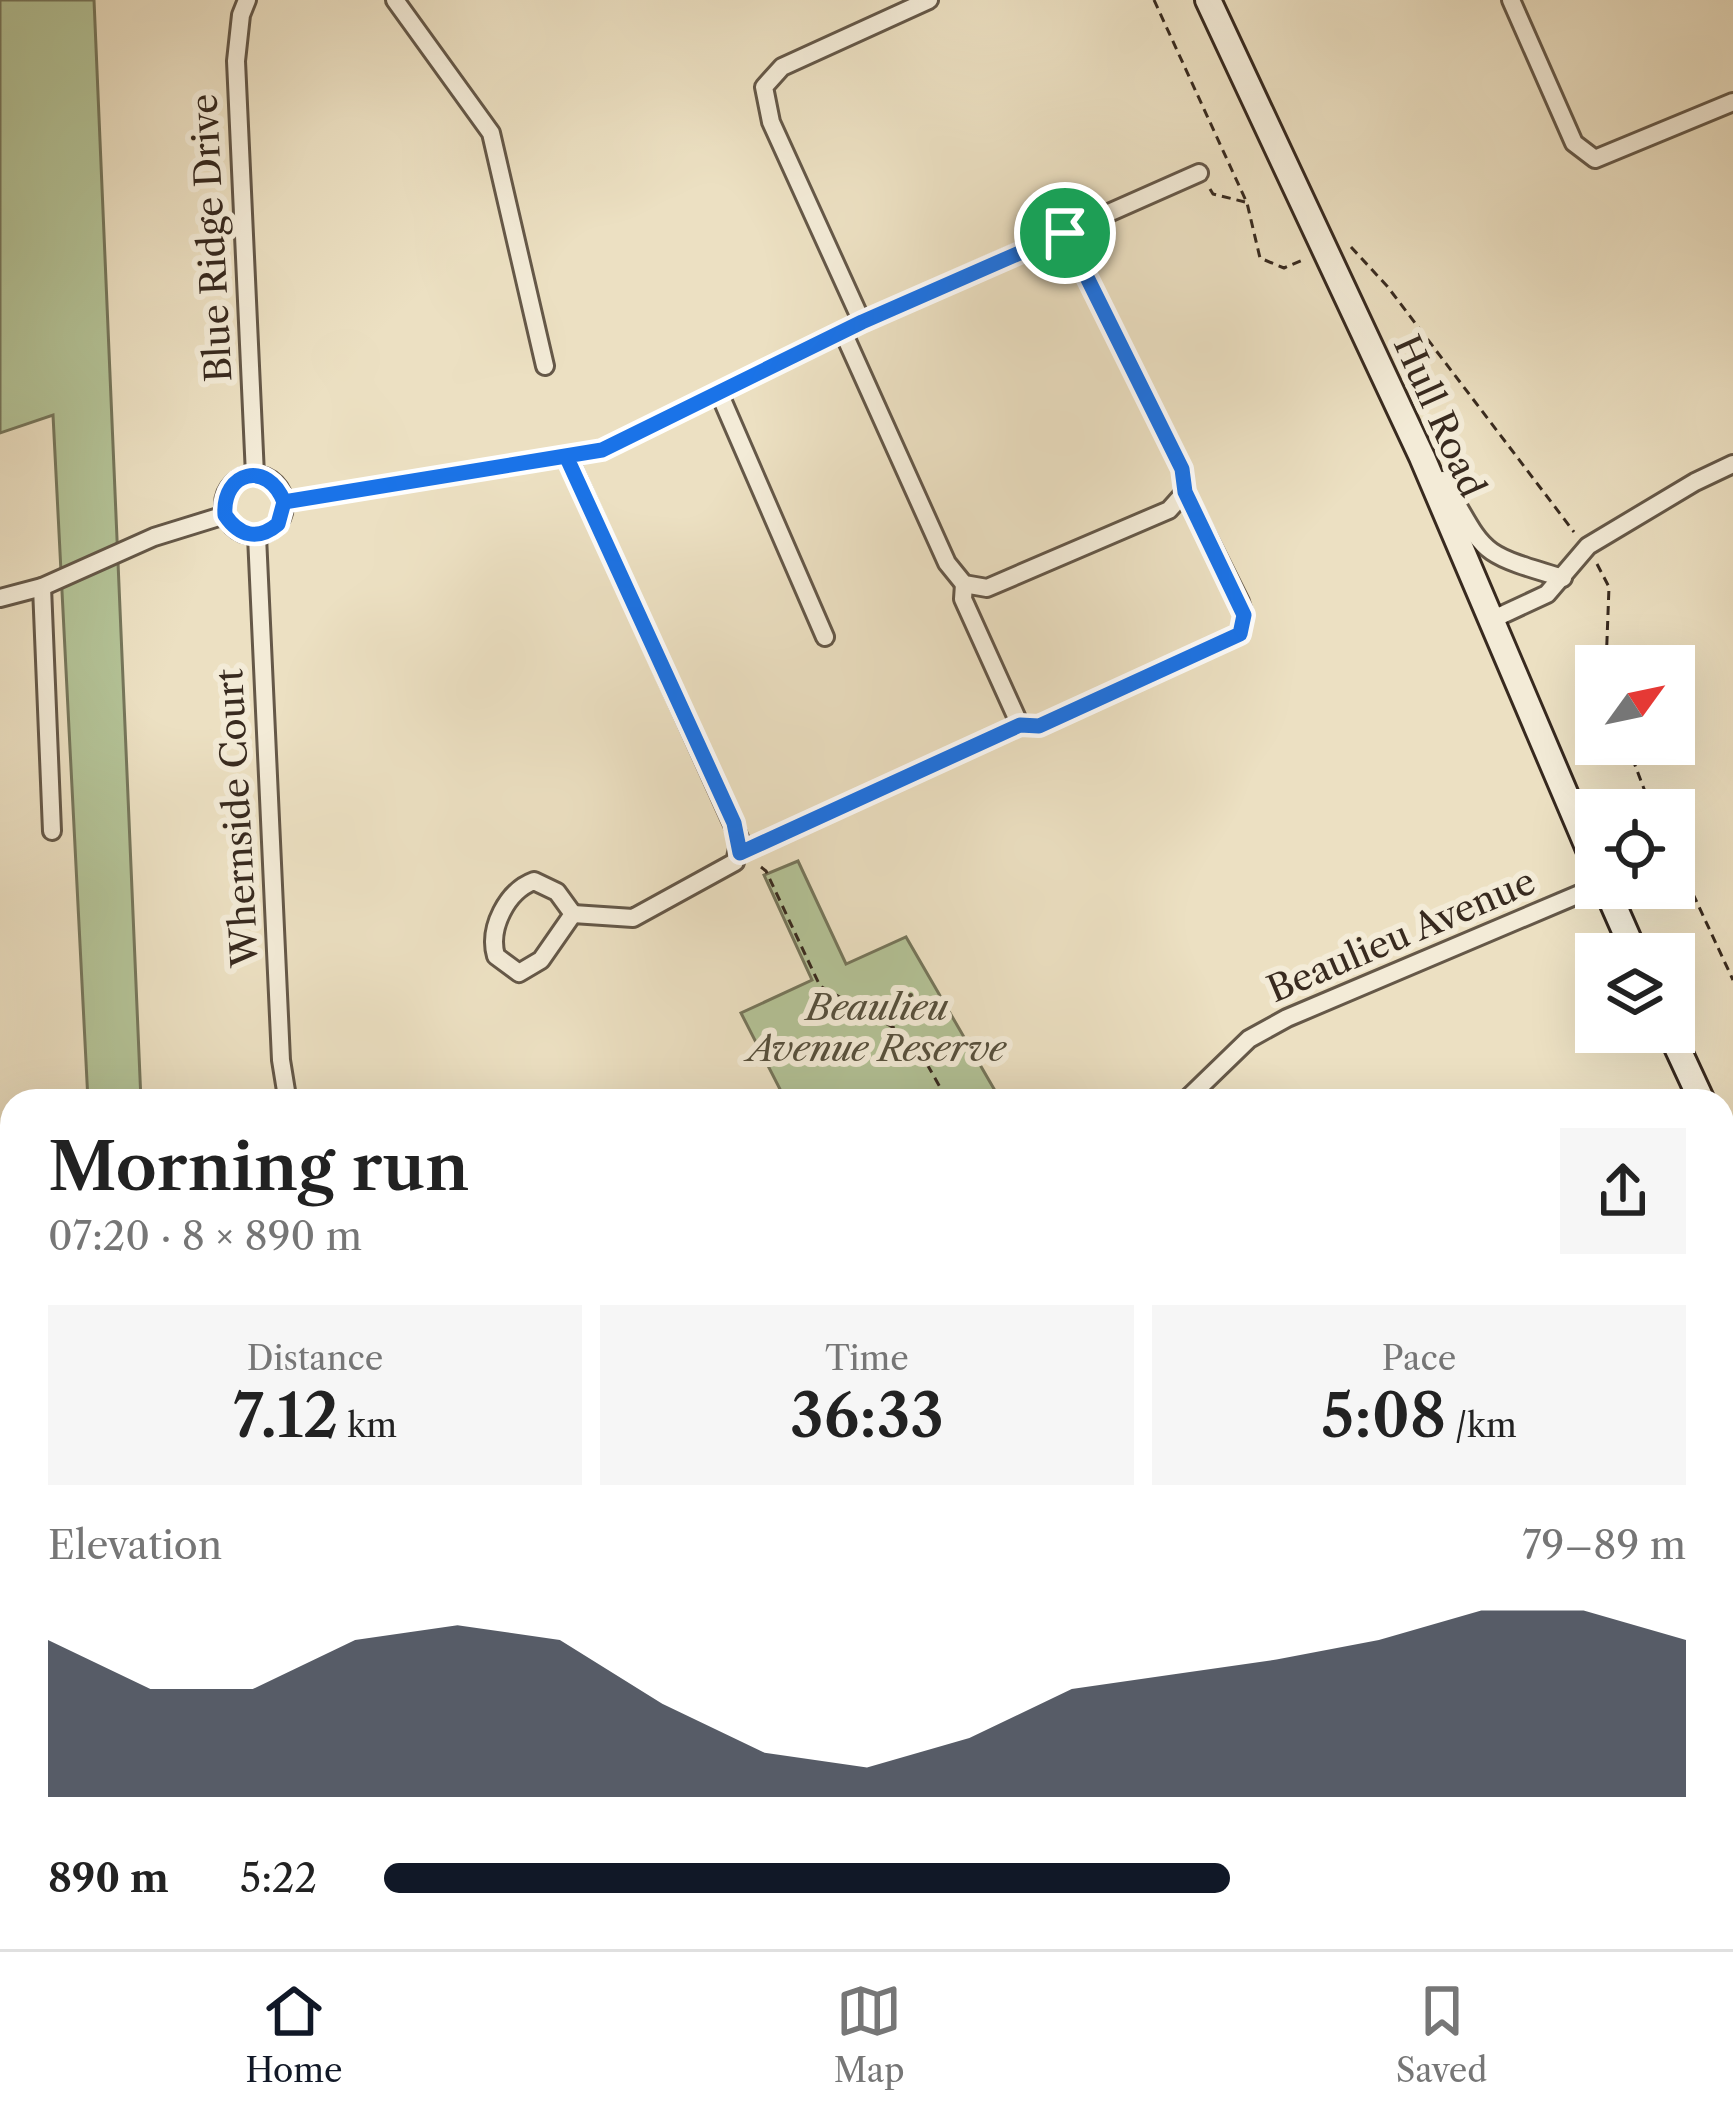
<!DOCTYPE html>
<html lang="en">
<head>
<meta charset="utf-8">
<style>
	body { margin:0; font-family:"Libre Caslon Text",serif; background:#f6f6f6; color:#222; height:100vh; display:flex; flex-direction:column; font-size:45px; white-space:nowrap }
	* { box-sizing:border-box; margin:0 }
	p { font-size:39px; color:#767676 }
	.icon { flex:none; width:66px; height:66px; fill:none; stroke:currentColor; stroke-width:2; stroke-linecap:round; stroke-linejoin:round }
	.map { position:relative; flex:1; overflow:hidden }
	.drawer { position:absolute; left:0px; top:1089px; width:1734px; height:861px; display:flex; flex-direction:column; background:#fff; border-radius:36px 36px 0 0; box-shadow:0 12px 48px #0002 }
	.drawer>* { flex:none }
	.needle { width:78px; rotate:57deg }
	.tools { position:absolute; left:1575px; top:645px; display:grid; gap:24px }
	.tools a { display:grid; place-items:center; width:120px; height:120px; border-radius:0px; background:#fff; box-shadow:0 12px 48px #0002; font-size:60px }
	.pin { position:absolute; display:grid; place-items:center; width:102px; height:102px; color:#fff; margin:-51px; border:6px solid #fff; border-radius:50%; box-shadow:0 3px 12px #0007 }
	.round { display:grid; place-items:center; flex:none; width:126px; height:126px; border-radius:0px; background:#f6f6f6 }
	.overview { display:flex; align-items:center; justify-content:space-between; height:204px; padding:0 48px }
	h1 { font-size:66px; font-weight:600; line-height:90px }
	.metrics { display:grid; grid-template-columns:repeat(3,1fr); gap:18px; height:204px; padding:12px 48px }
	.metrics div { display:grid; align-content:center; border-radius:0px; background:#f6f6f6; text-align:center }
	.metrics b { font-size:60px; font-weight:600 }
	.metrics small { font-size:33px; font-weight:400 }
	.metrics p { font-size:33px }
	.chart { height:336px; padding:24px 48px }
	.chart p { display:flex; justify-content:space-between }
	.chart svg { width:100%; height:216px; margin-top:12px; fill:#111827; opacity:.7 }
	ul { padding:0 48px; list-style:none; font-size:39px }
	li { display:grid; grid-template-columns:192px 144px 1fr; align-items:center; height:90px }
	li i { height:30px; border-radius:15px; background:#111827 }
	.tabs { display:flex; justify-content:space-around; align-items:center; height:168px; border-top:3px solid #e0e0e0; background:#fff; font-size:33px; color:#767676 }
	.tabs a { display:grid; justify-items:center; gap:6px }
	.tabs .active { color:#111827 }
	.map>svg:first-child { display:block }
	.green { fill:#b4c397; stroke:#76765b; stroke-width:3 }
	.lines { fill:none; stroke-linecap:round; stroke-linejoin:round }
	.minor-casing { stroke:#655848; stroke-width:22 }
	.secondary-casing { stroke:#382a1f; stroke-width:30 }
	.path { stroke:#382a1f; stroke-width:3; stroke-dasharray:9 6; stroke-linecap:butt }
	.minor { stroke:#f3ebd7; stroke-width:16 }
	.secondary { stroke:#f3ebd7; stroke-width:24 }
	.route-casing { stroke:#fff; stroke-width:24 }
	.route { stroke:#1a73e8; stroke-width:15 }
	.labels { text-anchor:middle; stroke-width:12; stroke-linejoin:round; paint-order:stroke }
	.street-label { font-size:36px; fill:#382a1f; stroke:#f3ebd7 }
	.park-label { font-size:36px; font-style:italic; fill:#57503d; stroke:#f3ebd7 }
</style>
</head>
<body>
<div class="map">
<svg width="1733" height="1949" viewBox="0 0 1733 1949">
	<rect width="100%" height="100%" fill="#ece0c2"/>
	<filter id="stains"><feTurbulence type="fractalNoise" baseFrequency=".00167" numOctaves="4"/><feColorMatrix values="0 0 0 0 .2 0 0 0 0 .09 0 0 0 0 .02 0 0 0 .5 -.17"/></filter>
	<radialGradient id="worn" r=".72"><stop offset=".6" stop-color="#630" stop-opacity="0"/><stop offset="1" stop-color="#630" stop-opacity=".3"/></radialGradient>
	<g class="green">
		<path d="M0 0H94L141 1101H88L53 415 0 433Z"/>
		<path d="M798 861 846 964 906 937 1001 1101H786L741 1013 812 980 764 875Z"/>
	</g>
	<g class="lines">
		<g class="minor-casing">
			<g id="minor">
				<path d="M247 0 241 15 236 61 255 475"/>
				<path d="M395 0 491 133 545 366"/>
				<path d="M1511 0 1574 143 1595 159 1733 102"/>
				<path d="M862 322 771 122 764 87 782 67 929 0"/>
				<path d="M843 332 947 563 964 584 987 588 1169 510 1185 492 1182 469 1065 233"/>
				<path d="M720 395 825 637"/>
				<path d="M567 456 740 840 735 862 633 918 573 914"/>
				<circle cx="254" cy="505" r="30"/>
				<path d="M1443 480C1487 555 1475 552 1563 578"/>
				<path d="M284 502 602 450 862 322 1199 173"/>
				<path d="M257 536 281 1060 287 1097"/>
				<path d="M964 584 963 599 1020 725"/>
				<path d="M42 587 52 831"/>
				<path d="M0 598 42 587 154 537 225 515"/>
				<path d="M1489 621 1547 594 1588 546 1695 482 1733 464"/>
				<path d="M740 853 1020 725 1039 726 1240 634 1244 615 1240 602 1185 492"/>
				<path d="M534 881 557 892 573 914 541 960 519 973 496 956C488 928 507 891 534 881Z"/>
				<path d="M1185 1101 1249 1039 1287 1018 1596 887"/>
				<path d="M1722 1309 1733 1317"/>
				<path d="M0 1500 12 1526"/>
				<path d="M0 1841 12 1835"/>
				<path d="M713 1938 716 1949"/>
			</g>
		</g>
		<g class="secondary-casing">
			<g id="secondary">
				<path d="M1208 0 1422 457 1596 866"/>
				<path d="M1606 888 1635 954"/>
				<path d="M1670 1032 1702 1101"/>
				<path d="M1722 1147 1733 1171"/>
			</g>
		</g>
		<g class="path">
			<path d="M1154 0 1247 203 1260 258 1284 268 1305 259"/>
			<path d="M1210 189 1213 194 1245 202"/>
			<path d="M1351 247 1387 286 1574 532"/>
			<path d="M1597 564 1609 587 1606 666"/>
			<path d="M1627 744 1652 810"/>
			<path d="M1674 853 1733 980"/>
			<path d="M761 867 766 871 820 986 912 1038 948 1101"/>
		</g>
		<use href="#minor" class="minor"/>
		<use href="#secondary" class="secondary"/>
	</g>
	<g class="lines">
		<g class="route-casing">
			<path id="route" d="M1065 233 862 322 602 450 284 502 278 524C258 541 239 536 225 515 222 471 268 460 284 502L566 456 734 823 740 853 1020 725 1039 726 1240 634 1244 615 1185 492 1182 469 1065 233"/>
		</g>
		<use href="#route" class="route"/>
	</g>
	<g class="labels">
		<g class="street-label">
			<text transform="translate(211 238) rotate(-93)" y="13">Blue Ridge Drive</text>
			<text transform="translate(1440 416) rotate(66)" y="13">Hull Road</text>
			<text transform="translate(237 818) rotate(-93)" y="13">Whernside Court</text>
			<text transform="translate(1401 935) rotate(-23)" y="13">Beaulieu Avenue</text>
		</g>
		<g class="park-label">
			<text x="877" y="1020">Beaulieu<tspan x="877" dy="41">Avenue Reserve</tspan></text>
		</g>
	</g>
	<rect width="100%" height="100%" filter="url(#stains)"/>
	<rect width="100%" height="100%" fill="url(#worn)"/>
</svg>
<div class="tools">
<a><svg class="needle" viewBox="-14 -14 28 28"><path d="M0-13l5 13h-10z" fill="#e53935"/><path d="M0 13l5-13h-10z" fill="#767676"/></svg></a>
<a><svg class="icon" aria-label="locate" viewBox="0 0 24 24"><circle cx="12" cy="12" r="6"/><path d="M12 2v4M12 18v4M2 12h4M18 12h4"/></svg></a>
<a><svg class="icon" aria-label="layers" viewBox="0 0 24 24"><path d="M12 4l9 5-9 5-9-5zM3 14l9 5 9-5"/></svg></a>
</div>
<div class="pin" style="left:1065px;top:233px;background:#1e9e55"><svg class="icon" aria-label="arrive" viewBox="0 0 24 24"><path d="M6 21V4h12l-3 4 3 4H6"/></svg></div>
<section class="drawer">
<div class="overview"><div><h1>Morning run</h1><p>07:20 · 8 × 890 m</p></div><a class="round"><svg class="icon" aria-label="share" viewBox="0 0 24 24"><path d="M12 15V3M7 8l5-5 5 5M5 13v7h14v-7"/></svg></a></div>
<div class="metrics">
<div><p>Distance</p><b>7.12<small> km</small></b></div>
<div><p>Time</p><b>36:33</b></div>
<div><p>Pace</p><b>5:08<small> /km</small></b></div>
</div>
<div class="chart"><p><span>Elevation</span>79–89 m</p>
<svg viewBox="0 0 160 44" preserveAspectRatio="none"><path d="M0 44V12L10 22L20 22L30 12L40 9L50 12L60 25L70 35L80 38L90 32L100 22L110 19L120 16L130 12L140 6L150 6L160 12V44z"/></svg>
</div>
<ul>
<li><b>890 m</b>5:22<i style="width:65%"></i></li>
</ul>
</section>
</div>
<nav class="tabs">
<a class="active"><svg class="icon" aria-label="home" viewBox="0 0 24 24"><path d="M3 11l9-7 9 7M6 9v11h12V9"/></svg>Home</a>
<a><svg class="icon" aria-label="map" viewBox="0 0 24 24"><path d="M3 6l6-2 6 2 6-2v14l-6 2-6-2-6 2zM9 4v14M15 6v14"/></svg>Map</a>
<a><svg class="icon" aria-label="saved" viewBox="0 0 24 24"><path d="M7 4h10v16l-5-4-5 4z"/></svg>Saved</a>
</nav>
</body>
</html>
